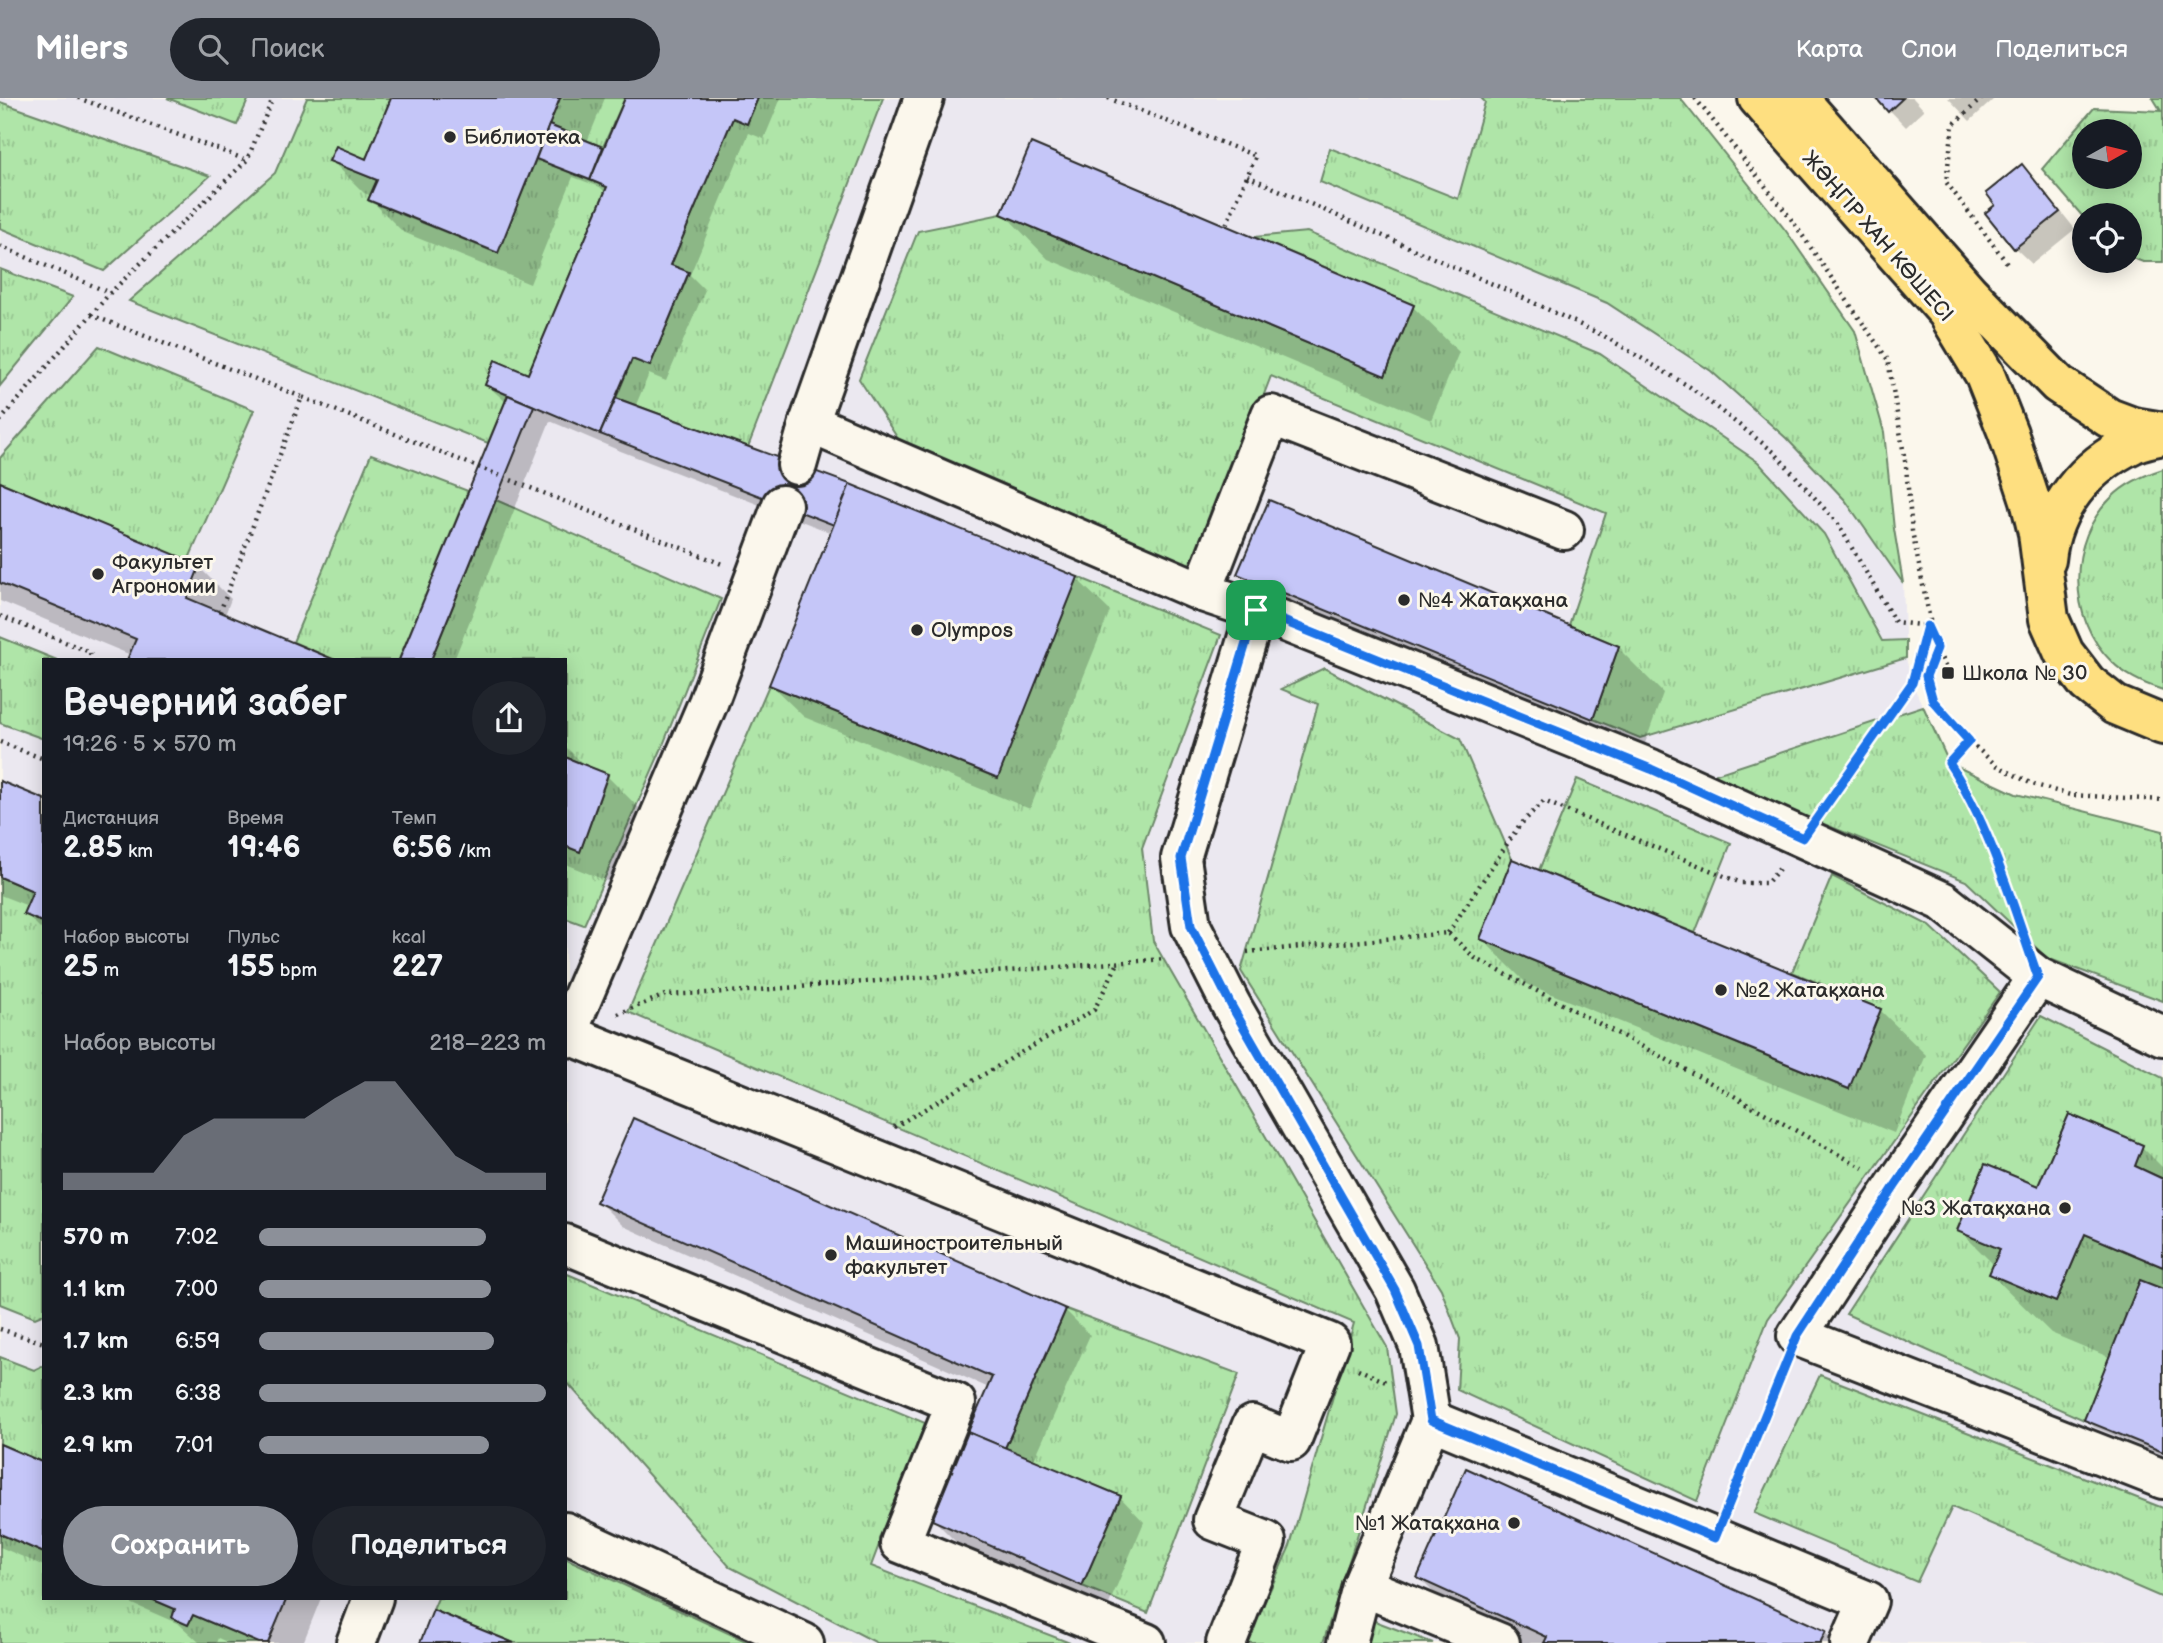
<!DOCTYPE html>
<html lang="ru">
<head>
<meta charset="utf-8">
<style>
	body { margin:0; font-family:"Balsamiq Sans",sans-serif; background:#20242c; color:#f1f3f6; height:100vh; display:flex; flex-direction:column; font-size:26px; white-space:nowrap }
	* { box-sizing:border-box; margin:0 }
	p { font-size:23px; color:#9ea1a6 }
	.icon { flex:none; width:38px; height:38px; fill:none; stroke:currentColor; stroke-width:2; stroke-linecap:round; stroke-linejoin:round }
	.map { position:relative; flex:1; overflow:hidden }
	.details { position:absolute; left:42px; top:560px; width:525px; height:942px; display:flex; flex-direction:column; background:#171b24; border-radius:0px; box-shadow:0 4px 18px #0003 }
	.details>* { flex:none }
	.needle { width:46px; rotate:82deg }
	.fabs { position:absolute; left:2072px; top:21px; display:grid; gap:14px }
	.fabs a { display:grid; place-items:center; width:70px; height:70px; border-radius:50%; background:#171b24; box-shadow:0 4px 18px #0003; font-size:35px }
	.pin { position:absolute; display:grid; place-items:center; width:60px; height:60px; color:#fff; margin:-30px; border-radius:14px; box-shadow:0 4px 10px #0006 }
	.round { display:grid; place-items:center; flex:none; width:74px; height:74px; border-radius:37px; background:#20242c }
	.overview { display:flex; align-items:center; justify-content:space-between; height:119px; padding:0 21px }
	h1 { font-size:38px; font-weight:600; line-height:52px }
	.stats { display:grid; grid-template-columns:repeat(3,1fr); gap:10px; height:119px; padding:7px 21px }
	.stats div { display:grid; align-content:center }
	.stats b { font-size:30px; font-weight:600 }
	.stats small { font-size:19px; font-weight:400 }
	.stats p { font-size:19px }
	.chart { height:196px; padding:14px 21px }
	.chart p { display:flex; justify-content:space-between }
	.chart svg { width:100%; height:126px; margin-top:7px; fill:#8c9099; opacity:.7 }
	.action { display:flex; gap:14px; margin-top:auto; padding:14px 21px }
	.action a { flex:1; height:80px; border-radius:42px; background:#8c9099; color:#fff; font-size:28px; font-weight:600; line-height:80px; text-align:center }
	.action a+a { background:#20242c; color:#f1f3f6 }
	ul { padding:0 21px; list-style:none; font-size:23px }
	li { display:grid; grid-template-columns:112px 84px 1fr; align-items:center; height:52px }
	li i { height:18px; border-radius:9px; background:#8c9099 }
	header { display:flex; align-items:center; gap:42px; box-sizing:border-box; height:98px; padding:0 35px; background:#8c9099; color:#fff }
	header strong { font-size:33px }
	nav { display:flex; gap:38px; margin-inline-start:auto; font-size:24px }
	.search { width:490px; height:63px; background:#20242c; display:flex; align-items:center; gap:18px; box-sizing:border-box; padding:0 24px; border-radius:38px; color:#9ea1a6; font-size:26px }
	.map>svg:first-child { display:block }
	.built { fill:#ebe8f0; fill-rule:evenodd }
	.grass { fill:url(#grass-tufts); stroke:#6d886a; stroke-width:2; fill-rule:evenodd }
	.shadow { fill:#0003 }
	.building { fill:#c5c6f8; stroke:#2b2b2b; stroke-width:2 }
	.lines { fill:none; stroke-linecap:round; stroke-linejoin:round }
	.minor-casing { stroke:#2b2b2b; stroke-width:44 }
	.major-casing { stroke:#2b2b2b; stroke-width:44 }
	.path { stroke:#2b2b2b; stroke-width:4.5; stroke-dasharray:2 5; stroke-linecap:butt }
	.minor { stroke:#fbf7ec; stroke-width:38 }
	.major { stroke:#fedf80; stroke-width:38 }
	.route-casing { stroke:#fff; stroke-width:14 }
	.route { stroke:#1a73e8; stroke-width:9 }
	.poi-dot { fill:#2b2b2b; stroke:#fbf7ec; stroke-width:2.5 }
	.labels { text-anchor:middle; stroke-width:6; stroke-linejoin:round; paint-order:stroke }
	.poi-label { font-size:21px; fill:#2b2b2b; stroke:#fbf7ec; text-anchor:start }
	.street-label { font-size:21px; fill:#2b2b2b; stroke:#fbf7ec }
</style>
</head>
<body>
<header>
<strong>Milers</strong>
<div class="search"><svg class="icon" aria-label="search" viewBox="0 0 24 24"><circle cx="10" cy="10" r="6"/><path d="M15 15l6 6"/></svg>Поиск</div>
<nav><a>Карта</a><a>Слои</a><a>Поделиться</a></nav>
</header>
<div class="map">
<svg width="2163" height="1545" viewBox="0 0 2163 1545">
	<defs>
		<pattern id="grass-tufts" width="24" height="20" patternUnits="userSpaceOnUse" patternTransform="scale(1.75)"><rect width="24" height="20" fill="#afe5a8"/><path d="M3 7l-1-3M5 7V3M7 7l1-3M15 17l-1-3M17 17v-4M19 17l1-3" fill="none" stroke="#97c591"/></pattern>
	</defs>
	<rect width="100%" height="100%" fill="#fbf7ec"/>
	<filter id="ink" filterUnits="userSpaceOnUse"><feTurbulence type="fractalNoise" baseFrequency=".0143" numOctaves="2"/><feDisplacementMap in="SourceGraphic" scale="14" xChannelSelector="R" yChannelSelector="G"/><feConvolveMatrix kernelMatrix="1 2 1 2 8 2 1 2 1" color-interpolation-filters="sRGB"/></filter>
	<g filter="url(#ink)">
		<path class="built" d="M0 0H1680L1786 133 1855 233 1884 334 1894 431 1903 485 1906 560 1912 585 1949 665 2016 696 2163 733V1545H0ZM44 562H565V1500H44Z"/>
		<g class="grass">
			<path d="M167 0H249L237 27Z"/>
			<path d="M307 0H391L366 61 336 49 330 63 377 82 369 103 497 155 536 61 607 89 528 276 495 263 485 287 508 297 488 345 129 203 275 75Z"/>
			<path d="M560 0H625L603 49 549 27Z"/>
			<path d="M758 0H883L748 349 616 300 632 261 650 268 689 175 671 167 733 20 747 26Z"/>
			<path d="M1481 0H1680L1786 133 1855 233 1884 334 1894 431 1903 485 1845 402 1786 340 1711 273 1607 205 1320 84 1330 50 1458 101 1485 4Z"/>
			<path d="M2153 0H2163V164H2143L2130 159V117H2084V120L2042 71 2094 10 2161 13ZM2084 33H2130V79H2084Z"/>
			<path d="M0 4 210 78 104 173 0 130Z"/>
			<path d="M1001 116 1385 278 1414 207 1254 139 1307 134 1600 256 1758 364 1824 436 1882 543 1906 542V560L1640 640 1593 621 1619 548 1569 527 1606 415 1271 278 1197 472 906 353 859 281 918 133Z"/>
			<path d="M0 171 73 199 0 288Z"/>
			<path d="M99 248 254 312 188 463 0 384V360Z"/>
			<path d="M371 356 468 393 399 562H335L293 544Z"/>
			<path d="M2163 371V592C2144 586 2126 578 2112 564 2067 521 2067 442 2112 399 2126 385 2144 377 2163 371Z"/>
			<path d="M496 402 721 501 661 652 584 827 565 820V748L580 754 608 677 565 659V562H431Z"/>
			<path d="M1078 479 1221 537 1142 750 1153 843 1387 1249 1396 1316 1323 1545H1246L1290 1448 1354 1225 628 914 769 587 997 680Z"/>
			<path d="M0 539 57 562H44V641L0 625Z"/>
			<path d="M1324 570 1460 641 1512 761 1480 841 1848 991 1881 911 1792 874 1832 778 1930 828 2000 894 1768 1221 1697 1403 1457 1292 1460 1241 1441 1191 1241 873 1318 606 1281 591Z"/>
			<path d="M1923 608 1949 665 2016 696 2163 733V903L2047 860 1966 783 1707 679Z"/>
			<path d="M1577 681 1731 745 1695 835 1539 772Z"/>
			<path d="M0 779 33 793 44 825V1216L35 1220 0 1206Z"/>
			<path d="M2041 918 2163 980V1081L2135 1068 2143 1047 2069 1016 2038 1088 1985 1066 1957 1132 2000 1151 1990 1176 2056 1204 2085 1136 2163 1169V1191L2140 1183 2084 1322 1846 1216Z"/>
			<path d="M565 1175 925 1325 871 1468 1070 1545H877L730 1469 565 1282Z"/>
			<path d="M1066 1211 1239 1276 1148 1515 1082 1488 1121 1398 1005 1350Z"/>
			<path d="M0 1259 34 1272 44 1267V1365L0 1346Z"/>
			<path d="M1820 1277 2163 1410V1500L1952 1409 1917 1484 1754 1415Z"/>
			<path d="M0 1436 44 1455V1500H149L175 1511 172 1520 188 1527 193 1517 259 1545H0Z"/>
			<path d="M565 1460 750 1545H514L433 1512 438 1500H565Z"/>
			<path d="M1372 1522 1433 1545H1366Z"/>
		</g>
		<g class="shadow">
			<path d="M393 0H605L587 44 605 51 627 0H781L764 41 749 35 690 177 705 192 666 283 649 276 635 309 850 388 1077 481 1110 513 1030 711 804 619 771 587 832 435 618 352 550 323 454 562H401L507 305 487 287 529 278 606 95 600 89 573 79 530 186 403 134 371 102 372 98 364 95 332 63H367Z"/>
			<path d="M1878 0H1913L1924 12 1906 29Z"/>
			<path d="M1948 0H1995L1970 23Z"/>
			<path d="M1032 48 1413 209 1459 254 1431 322 1048 161 1003 115Z"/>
			<path d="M2022 69 2038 85 2075 131 2032 166 2015 150 1988 115 1998 107Z"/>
			<path d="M0 386 199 469 231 501 225 517 131 557 0 503Z"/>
			<path d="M1239 475 1618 550 1663 595 1638 665 1284 520Z"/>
			<path d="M565 648 586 669 607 678 639 710 612 785 565 766Z"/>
			<path d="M0 684 44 703V834L25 815 28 808 0 797Z"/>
			<path d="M1482 841 1880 912 1926 957 1894 1035 1527 886Z"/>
			<path d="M2142 1049 2163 1070V1357L2094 1329 2086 1321 2111 1260 2051 1235 1991 1176 1995 1168 1959 1132 2039 1090Z"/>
			<path d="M599 1104 1065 1212 1090 1237 1033 1364 1120 1399 1144 1424 1107 1511 958 1446 934 1422 989 1290 623 1128Z"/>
			<path d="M0 1348 44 1366V1468L0 1449Z"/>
			<path d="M1419 1480 1825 1534 1835 1545H1491L1478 1539Z"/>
			<path d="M119 1500H321L303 1545H229L218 1540 216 1545H200L179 1526Z"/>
		</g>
		<g class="building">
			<path d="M391 0H560L498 155 368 102 377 82 329 63 336 48 366 61Z"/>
			<path d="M625 0H758L747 26 733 20 671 167 689 174 650 268 632 261 600 336 485 287 495 262 528 276 607 89 590 82Z"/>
			<path d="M1876 0H1903L1888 14Z"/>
			<path d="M549 27 603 49 590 82 536 61Z"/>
			<path d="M1031 45 1414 207 1385 278 1001 116Z"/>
			<path d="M2022 66 2060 114 2014 151 1985 115 1995 107 1986 95Z"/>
			<path d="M508 297 534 308 431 562H399Z"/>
			<path d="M616 300 850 386 834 427 600 336Z"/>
			<path d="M0 384 200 467 187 500 335 562H127L136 541 0 485Z"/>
			<path d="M850 386 1078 479 998 680 769 587Z"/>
			<path d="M1269 402 1619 548 1593 621 1237 476Z"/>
			<path d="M565 659 608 676 580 754 565 748Z"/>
			<path d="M0 683 44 701V825L23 816 33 793 0 779Z"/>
			<path d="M1512 761 1881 911 1849 991 1480 841Z"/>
			<path d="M2069 1016 2143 1047 2135 1068 2163 1081V1169L2085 1136 2056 1204 1989 1176 2000 1151 1957 1133 1985 1066 2038 1088Z"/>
			<path d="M633 1020 1066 1211 1005 1350 968 1334 992 1279 596 1104Z"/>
			<path d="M2140 1182 2163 1191V1354L2084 1322Z"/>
			<path d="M968 1334 1121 1398 1082 1488 932 1422Z"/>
			<path d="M0 1346 44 1365V1455L0 1436Z"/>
			<path d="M1466 1370 1826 1533 1820 1545H1544L1547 1539 1417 1480Z"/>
			<path d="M149 1500H287L268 1545H259L193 1517 188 1527 172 1520 175 1511Z"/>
			<path d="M433 1512 514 1545H420Z"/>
		</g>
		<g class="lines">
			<g class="minor-casing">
				<g id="minor">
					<path d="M809 325 1202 494 1256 512 1651 671 1942 803 2038 879 2163 938"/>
					<path d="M797 367 809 325 924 0"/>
					<path d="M1202 494 1271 317 1564 432"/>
					<path d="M1256 512 1181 760 1191 828 1231 907 1395 1192 1419 1248 1431 1322"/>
					<path d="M2038 879 1895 1088 1797 1238 2163 1381"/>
					<path d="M567 936 1330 1245 1291 1343 1252 1327 1213 1422 1266 1443 1226 1545"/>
					<path d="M565 940 708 605 782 407"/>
					<path d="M565 1146 956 1305 900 1445 1146 1545"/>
					<path d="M565 1434 804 1545"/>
					<path d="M356 1545 373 1500"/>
					<path d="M1347 1545 1362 1488"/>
					<path d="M1500 1545 1362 1488 1431 1322 1868 1503 1850 1545"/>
				</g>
			</g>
			<g class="major-casing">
				<g id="major">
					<path d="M1758 0 1947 214 1985 277 2008 335 2030 402 2038 435 2049 521 2064 555 2087 585 2115 607 2163 627"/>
					<path d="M1798 0 1969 195 2058 286 2109 320 2133 329 2163 334"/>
					<path d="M2046 462C2051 409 2086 368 2132 346 2141 341 2153 339 2163 337"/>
				</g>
			</g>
			<g class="path">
				<path d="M78 0 247 62"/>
				<path d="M1108 0 1256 58 1226 127"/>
				<path d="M1695 0 1789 118 1888 262 1906 369 1912 433 1930 522 1912 585 1824 710"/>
				<path d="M1982 0 1953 27 1946 84 2007 165"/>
				<path d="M1247 78 1513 195 1604 238 1690 289 1774 354 1838 426 1895 524 1927 528 1948 575"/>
				<path d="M0 148 110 195"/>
				<path d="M91 217 302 299"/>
				<path d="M0 323 110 195 247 62 273 0"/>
				<path d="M220 514 302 299 722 466"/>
				<path d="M0 518 90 554 91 562"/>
				<path d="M1937 550 1925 578 1933 603 1969 643 1996 667 2032 686 2070 697 2163 702"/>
				<path d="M1969 643 1949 665 1968 694 2013 809"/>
				<path d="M0 644 44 661"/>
				<path d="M1448 835 1519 728 1544 703 1741 785H1767L1779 771"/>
				<path d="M1247 854 1448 835 1475 860 1709 984 1863 1070"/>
				<path d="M618 916 665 897 746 893 1165 861"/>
				<path d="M894 1029 1094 912 1118 865"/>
				<path d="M0 1231 44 1245"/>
				<path d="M1358 1271 1388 1285"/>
				<path d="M1729 1406 1783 1271"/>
			</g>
			<use href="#minor" class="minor"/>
			<use href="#major" class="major"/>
		</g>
	</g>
	<g class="lines" filter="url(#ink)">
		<g class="route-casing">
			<path id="route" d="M1256 512 1651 671 1803 740 1912 585 1927 528 1937 550 1926 578 1933 603 1969 643 1949 665C1990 728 2013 808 2038 879L1895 1088 1797 1238 1715 1440 1431 1322 1419 1248 1395 1192 1231 907 1191 828 1181 760Z"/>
		</g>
		<use href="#route" class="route"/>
	</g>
	<g class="poi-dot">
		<circle cx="450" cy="39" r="7"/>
		<circle cx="98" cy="476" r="7"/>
		<circle cx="1404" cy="502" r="7"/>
		<circle cx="917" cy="532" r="7"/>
		<rect x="1941" y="568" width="14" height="14" rx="3.5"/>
		<circle cx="1721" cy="892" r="7"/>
		<circle cx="2065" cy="1110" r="7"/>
		<circle cx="831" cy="1157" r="7"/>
		<circle cx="1514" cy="1425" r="7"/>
	</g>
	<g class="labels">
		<g class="poi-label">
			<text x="464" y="46">Библиотека</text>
			<text x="112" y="471">Факультет<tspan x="112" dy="24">Агрономии</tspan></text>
			<text x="1418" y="509">№4 Жатақхана</text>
			<text x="931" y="539">Olympos</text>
			<text x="1962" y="582">Школа № 30</text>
			<text x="1735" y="899">№2 Жатақхана</text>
			<text x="2051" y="1117" text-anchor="end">№3 Жатақхана</text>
			<text x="845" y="1152">Машиностроительный<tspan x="845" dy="24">факультет</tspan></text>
			<text x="1500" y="1432" text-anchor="end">№1 Жатақхана</text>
		</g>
		<g class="street-label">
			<text transform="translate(1878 138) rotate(49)" y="7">ЖӘҢГІР ХАН КӨШЕСІ</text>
		</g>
	</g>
</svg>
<div class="fabs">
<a><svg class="needle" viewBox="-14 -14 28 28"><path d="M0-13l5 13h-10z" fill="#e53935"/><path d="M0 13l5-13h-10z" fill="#9ea1a6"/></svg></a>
<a><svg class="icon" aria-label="locate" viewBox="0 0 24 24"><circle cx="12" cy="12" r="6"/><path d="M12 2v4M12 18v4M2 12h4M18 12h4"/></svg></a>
</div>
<div class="pin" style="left:1256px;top:512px;background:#1e9e55"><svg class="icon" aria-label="arrive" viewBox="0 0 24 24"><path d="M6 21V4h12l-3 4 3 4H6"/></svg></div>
<section class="details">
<div class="overview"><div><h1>Вечерний забег</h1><p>19:26 · 5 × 570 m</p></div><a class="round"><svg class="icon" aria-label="share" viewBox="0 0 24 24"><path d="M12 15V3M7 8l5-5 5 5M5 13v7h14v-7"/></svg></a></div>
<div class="stats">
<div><p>Дистанция</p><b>2.85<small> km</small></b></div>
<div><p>Время</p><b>19:46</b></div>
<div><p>Темп</p><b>6:56<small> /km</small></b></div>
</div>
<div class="stats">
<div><p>Набор высоты</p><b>25<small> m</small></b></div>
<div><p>Пульс</p><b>155<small> bpm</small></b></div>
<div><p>kcal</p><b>227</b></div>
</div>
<div class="chart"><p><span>Набор высоты</span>218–223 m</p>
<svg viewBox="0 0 160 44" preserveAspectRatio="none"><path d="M0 44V38L10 38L20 38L30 38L40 25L50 19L60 19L70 19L80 19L90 12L100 6L110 6L120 19L130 32L140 38L150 38L160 38V44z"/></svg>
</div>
<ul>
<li><b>570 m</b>7:02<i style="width:79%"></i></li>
<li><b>1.1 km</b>7:00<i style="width:81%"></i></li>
<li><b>1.7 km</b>6:59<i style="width:82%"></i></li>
<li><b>2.3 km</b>6:38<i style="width:100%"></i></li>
<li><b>2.9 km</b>7:01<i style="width:80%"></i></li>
</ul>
<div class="action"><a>Сохранить</a><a>Поделиться</a></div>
</section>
</div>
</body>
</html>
